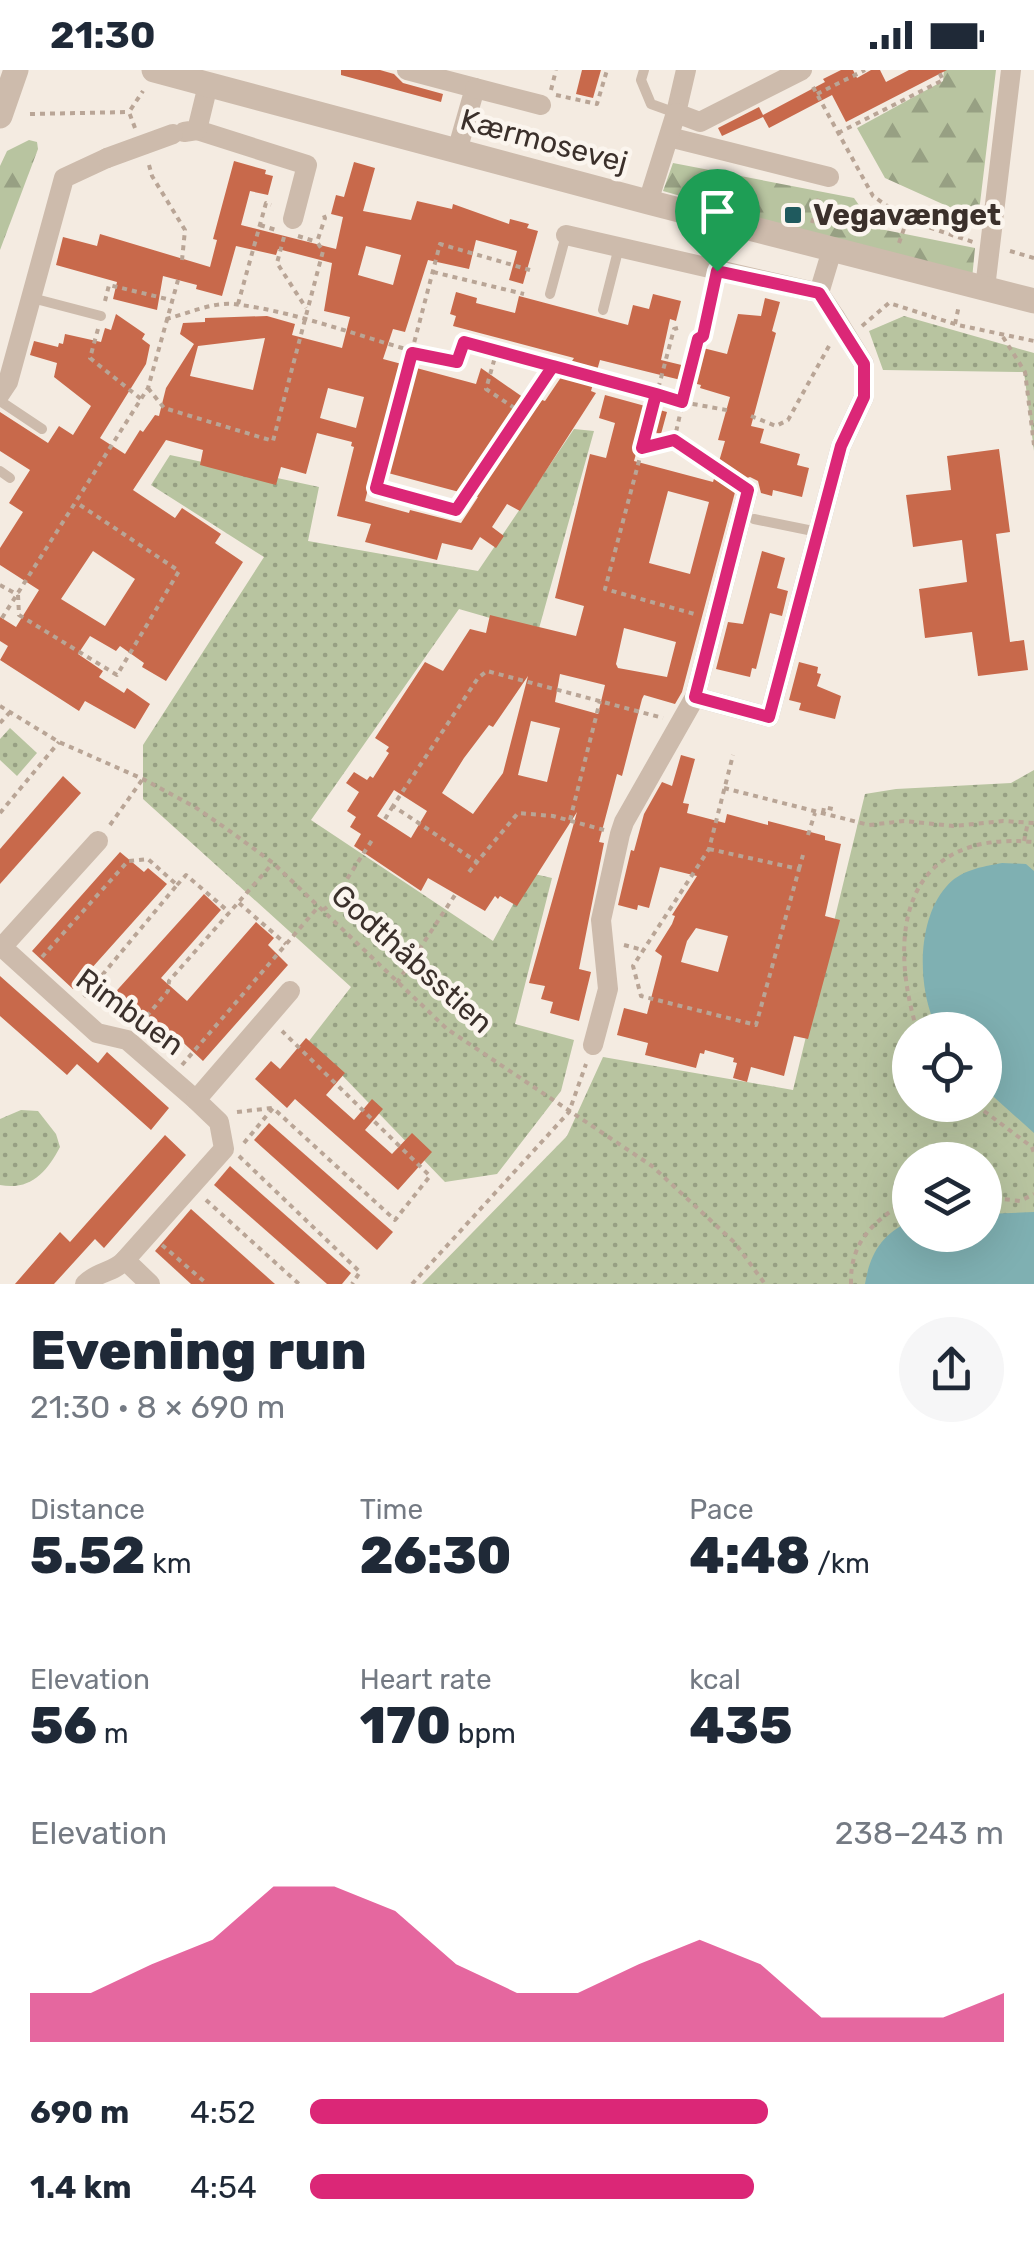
<!DOCTYPE html>
<html lang="en">
<head>
<meta charset="utf-8">
<style>
	body { margin:0; font-family:Rubik,sans-serif; background:#f6f6f7; color:#1f2937; height:100vh; display:flex; flex-direction:column; font-size:38px; white-space:nowrap }
	* { box-sizing:border-box; margin:0 }
	p { font-size:32px; color:#747a83 }
	.icon { flex:none; width:55px; height:55px; fill:none; stroke:currentColor; stroke-width:2; stroke-linecap:round; stroke-linejoin:round }
	.map { position:relative; height:1214px; overflow:hidden }
	.sheet { display:flex; flex-direction:column; background:#fff; flex:1 }
	.sheet>* { flex:none }
	.buttons { position:absolute; left:892px; top:942px; display:grid; gap:20px }
	.buttons a { display:grid; place-items:center; width:110px; height:110px; border-radius:50%; background:#fff; box-shadow:0 10px 40px #0002; font-size:50px }
	.pin { position:absolute; display:grid; place-items:center; width:85px; height:85px; color:#fff; margin:-102px -42px; border-radius:50% 50% 50% 0; rotate:-45deg; box-shadow:0 0 10px #0007 }
	.pin .icon { rotate:45deg }
	.round { display:grid; place-items:center; flex:none; width:105px; height:105px; border-radius:52px; background:#f6f6f7 }
	.head { display:flex; align-items:center; justify-content:space-between; height:170px; padding:0 30px }
	h1 { font-size:55px; font-weight:800; line-height:75px }
	.figures { display:grid; grid-template-columns:repeat(3,1fr); gap:15px; height:170px; padding:10px 30px }
	.figures div { display:grid; align-content:center }
	.figures b { font-size:50px; font-weight:800 }
	.figures small { font-size:28px; font-weight:400 }
	.figures p { font-size:28px }
	.chart { height:280px; padding:20px 30px }
	.chart p { display:flex; justify-content:space-between }
	.chart svg { width:100%; height:180px; margin-top:10px; fill:#db2777; opacity:.7 }
	ul { padding:0 30px; list-style:none; font-size:32px }
	li { display:grid; grid-template-columns:160px 120px 1fr; align-items:center; height:75px }
	li i { height:25px; border-radius:12px; background:#db2777 }
	.status { display:flex; justify-content:space-between; align-items:center; height:70px; padding:0 50px; background:#fff; direction:ltr }
	.status svg { height:28px; fill:currentColor }
	.map>svg:first-child { display:block }
	.forest { fill:url(#forest-firs) }
	.park { fill:url(#park-dots); fill-rule:evenodd }
	.water { fill:#7fb0b2 }
	.building { fill:#c8694b; fill-rule:evenodd }
	.lines { fill:none; stroke-linecap:round; stroke-linejoin:round }
	.path { stroke:#b9a596; stroke-width:4; stroke-dasharray:5 5; stroke-linecap:butt }
	.service { stroke:#cdbbac; stroke-width:10 }
	.minor { stroke:#cdbbac; stroke-width:20 }
	.tertiary { stroke:#cdbbac; stroke-width:25 }
	.minor-bridge { stroke:#cdbbac; stroke-width:20 }
	.route-casing { stroke:#fff; stroke-width:20 }
	.route { stroke:#db2777; stroke-width:12 }
	.poi-dot { fill:#1f5a5e; stroke:#fbf5ee; stroke-width:4 }
	.labels { text-anchor:middle; stroke-width:9; stroke-linejoin:round; paint-order:stroke }
	.street-label { font-size:30px; fill:#3b302b; stroke:#fbf5ee }
	.poi-label { font-size:30px; font-weight:bold; fill:#3b302b; stroke:#fbf5ee; text-anchor:start }
</style>
</head>
<body>
<div class="status"><b>21:30</b><svg viewBox="0 0 49 12"><path d="M0 12V9h3v3zM5 12V6h3v6zM10 12V3h3v9zM15 12V0h3v12zM26 1h20v11H26zM47 4h2v5h-2z"/></svg></div>
<div class="map">
<svg width="1034" height="1214" viewBox="0 0 1034 1214">
	<defs>
		<pattern id="forest-firs" width="22" height="20" patternUnits="userSpaceOnUse" patternTransform="scale(2.5)"><rect width="22" height="20" fill="#b8c4a0"/><path d="M5 1l3.5 6h-7zM16 11l3.5 6h-7z" fill="#97a083"/></pattern>
		<pattern id="park-dots" width="8" height="8" patternUnits="userSpaceOnUse" patternTransform="scale(2.5)"><rect width="8" height="8" fill="#b8c4a0"/><path d="M2 2h.1M6 6h.1" fill="none" stroke="#97a083" stroke-width="1.8" stroke-linecap="round"/></pattern>
	</defs>
	<rect width="100%" height="100%" fill="#f4ebe1"/>
	<g class="forest">
		<path d="M944 0H996L978 150 885 108 857 58 943 11Z"/>
		<path d="M29 70 37 72 38 79 0 180V96L7 81Z"/>
		<path d="M673 93 854 128 875 158 975 178 972 209 663 121Z"/>
	</g>
	<g class="park">
		<path d="M904 246 1034 283V381L1024 302 883 300 869 261Z"/>
		<path d="M574 359 594 361 538 562 459 539 311 750 493 871 530 803 552 808 515 954 574 970 561 1021 497 1104 445 1112 309 971 351 917 143 729V675L264 487 151 415 170 385 319 417 308 471 478 501Z"/>
		<path d="M10 658 37 683 17 706 0 690V669Z"/>
		<path d="M1034 700V1214H422L567 1066 603 987 793 1020 865 724 896 719 1011 713ZM910 960H985V1035H910ZM910 1090H985V1165H910Z"/>
		<path d="M21 1040 38 1041 56 1064 60 1077C47 1102 30 1121 0 1115V1049Z"/>
	</g>
	<g class="water">
		<path d="M1002 793 1026 794 1034 801V1063L985 1019V960H938C917 922 916 851 946 817 960 800 981 797 1002 793Z"/>
		<path d="M1034 1142V1214H865C870 1184 881 1165 910 1151V1165H985V1144Z"/>
	</g>
	<g class="building">
		<path d="M341 0H380L394 4 403 13 443 24 441 32 341 5Z"/>
		<path d="M582 0H601L593 28 576 24Z"/>
		<path d="M841 0H853L857 8 871 0H880L886 12 909 0H947L846 52 832 25 769 58 763 47 722 66 718 58 759 37 763 45 825 12 823 9Z"/>
		<path d="M234 91 266 100 265 104 273 106 268 125 250 121 241 155 336 179 343 147 331 144 336 125 344 127 354 92 375 98 363 141 411 150 417 131 452 139 453 134 509 154 510 149 529 154 527 158 538 161 523 214 509 210 517 181 476 170 469 199 428 190 405 262 393 259 383 289 476 314 481 298 537 337 542 330 545 331 574 288 453 256 456 246 450 244 456 222 477 228 476 233 515 243 519 226 628 255 633 235 649 239 653 224 681 231 676 251 670 249 661 290 698 299 703 278 727 284 738 244 761 246 765 228 780 232 772 261 776 263 751 356 764 359 760 373 800 384 797 395 809 398 802 427 773 420 772 426 761 423 758 411 750 407 738 411 682 622 675 634 644 625 642 629 622 706 617 704 599 772 604 773 579 899 591 902 579 951 550 943 553 932 541 929 545 916 529 913 577 742 517 836 500 826 498 829 495 826 485 841 428 808 421 821 354 776 361 764 350 757 356 747 347 741 359 722 346 713 354 702 367 710 370 706 373 708 389 683 386 681 389 677 375 668 425 592 443 601 470 559 486 563 490 545 576 566 584 536 555 528 590 384 606 388 615 353 599 348 605 325 667 342 661 364 643 359 634 391 713 412 725 371 718 370 730 327 700 318 701 315 600 290 591 321 596 323 520 441 507 434 492 457 504 466 496 478 480 467 472 480 442 473 437 490 365 472 371 454 337 446 354 377 351 376 352 372 317 363 306 404 281 397 276 415 200 395 203 380 166 370 133 420 175 448 182 438 221 464 215 473 243 492 166 611 142 597 144 593 120 576 116 581 90 566 78 584 103 601 99 607 124 623 127 618 150 634 135 659 85 631 79 641 0 590 8 576 0 571V547L16 557 39 520 0 495V478L23 442 9 433 30 400 0 381V342L48 373 59 356 73 365 91 336 54 307 57 293 30 285 34 271 58 277 59 273 63 274 65 264 101 272 105 258 111 260 116 244 145 264 142 269 150 275 146 294 100 368 125 384 140 360 143 362 155 345 159 346 166 318 194 274 180 264 183 253 205 252V248L267 246 295 254 292 265 342 278 350 247 324 241 332 193 278 179 276 185 236 176 222 226 196 219 197 215 163 206 157 240 113 229 117 212 56 195 63 167 97 176 100 164 210 197 217 170 213 169ZM366 176 401 185 393 215 358 205ZM265 268 253 320 190 306 198 276ZM328 318 364 327 356 358 320 348ZM373 399 478 427 461 453 410 440 409 443 365 431ZM668 421 709 432 690 504 649 493ZM93 481 135 509 105 556 61 529ZM624 558 676 572 667 607 618 598 616 594ZM560 604 605 615 598 644 555 632ZM528 606 503 703 473 744 442 723 464 688 489 655 493 657ZM531 651 560 658 547 712 518 705ZM394 720 427 741 411 768 377 746Z"/>
		<path d="M999 379 1010 462 996 464 1010 572 1024 570 1028 600 978 606 972 562 925 568 919 519 967 512 962 470 913 477 906 425 951 420 947 386Z"/>
		<path d="M762 481 785 488 777 518 788 521 782 546 770 543 756 599 752 598 750 607 716 599 728 552 743 554Z"/>
		<path d="M799 592 818 597 817 603 821 604 817 616 841 626 835 649 799 640 801 633 789 630Z"/>
		<path d="M681 685 695 689 683 733 689 734 687 743 725 753 727 744 768 755V751L822 765 825 766V770L841 774 825 846 840 850 808 969 794 966 784 1006 751 997 747 1012 733 1008 737 993 733 992 734 988 705 980 704 984 700 983 696 998 645 985 648 973 617 965 624 938 647 944 662 886 655 881 672 854 675 846 672 845 697 806 660 797 649 838 638 835 637 840 618 835 631 780 634 781 644 744 662 712 672 716ZM696 858 728 866 718 902 681 892 687 871Z"/>
		<path d="M63 706 81 723 0 814V779Z"/>
		<path d="M120 782 144 802 148 798 167 814 73 919 32 881Z"/>
		<path d="M204 824 221 840 161 908 187 931 256 852 274 868 268 875 288 895 203 991 174 964 165 974 110 928Z"/>
		<path d="M0 906 98 993 107 982 169 1038 151 1060 77 994 67 1005 0 946Z"/>
		<path d="M306 968 345 1003 326 1025 354 1050 372 1029 383 1039 365 1060 392 1084 412 1063 432 1082 398 1120 295 1029 287 1038 255 1009 271 991 280 999Z"/>
		<path d="M269 1053 393 1162 377 1180 254 1070Z"/>
		<path d="M165 1065 186 1085 104 1178 95 1169 54 1214H15L60 1162 70 1172Z"/>
		<path d="M230 1096 351 1203 342 1214H327L214 1115Z"/>
		<path d="M191 1139 275 1214H191L155 1181Z"/>
	</g>
	<g class="lines">
		<g class="path">
			<path d="M813 17 873 126 907 150 973 172"/>
			<path d="M551 20 556 0"/>
			<path d="M817 24 865 0"/>
			<path d="M556 25 597 34 607 0"/>
			<path d="M30 44 129 42"/>
			<path d="M135 58 129 42 143 21"/>
			<path d="M838 63 943 10 938 0"/>
			<path d="M149 95 152 106 185 160 182 190"/>
			<path d="M812 153 820 124"/>
			<path d="M260 155 279 161"/>
			<path d="M298 166 317 172"/>
			<path d="M284 167 277 193 306 238"/>
			<path d="M899 173 907 150"/>
			<path d="M1010 181 1034 188"/>
			<path d="M530 200 440 174 376 418 457 440 553 296"/>
			<path d="M433 202 524 224"/>
			<path d="M105 231 109 215 171 230"/>
			<path d="M238 234 266 133 271 135"/>
			<path d="M166 249C186 244 213 232 233 234 305 242 384 277 457 292L464 271 682 332 732 341"/>
			<path d="M955 254 959 235"/>
			<path d="M862 256 889 233 958 255 1034 271"/>
			<path d="M678 258 674 259 605 519 698 545"/>
			<path d="M98 259 90 288 141 329"/>
			<path d="M1003 267 1025 302 1034 375"/>
			<path d="M497 280 486 319 522 343"/>
			<path d="M148 318 164 338 273 371 323 181 317 172 325 148 322 141"/>
			<path d="M751 346 776 356 788 350 829 276"/>
			<path d="M674 371 695 278"/>
			<path d="M642 378 674 371 734 411"/>
			<path d="M0 515 18 525"/>
			<path d="M18 525 19 545 117 605 179 501 77 433"/>
			<path d="M2 548 148 318 178 210"/>
			<path d="M0 636 59 672 143 709 195 737 234 764 273 793 447 959 652 1096 735 1173 765 1214"/>
			<path d="M0 653 10 642"/>
			<path d="M724 718 869 755 904 751 953 756 1003 751 1034 753"/>
			<path d="M0 743 59 672"/>
			<path d="M823 743 824 737 833 739"/>
			<path d="M385 749 393 736"/>
			<path d="M570 750 600 631"/>
			<path d="M110 755 142 710"/>
			<path d="M604 760 553 746 518 743 477 792 393 736 478 608 487 601 663 648"/>
			<path d="M808 765 815 743"/>
			<path d="M1024 771 1028 752"/>
			<path d="M709 779 799 799 756 955 641 926 633 896 709 779 733 685"/>
			<path d="M799 799 803 785"/>
			<path d="M469 802 477 792"/>
			<path d="M177 815 186 805 229 842"/>
			<path d="M239 833 286 874"/>
			<path d="M323 840 331 834 374 767"/>
			<path d="M624 875 643 880"/>
			<path d="M42 887 128 791 148 789 177 815 84 927"/>
			<path d="M397 913 455 825"/>
			<path d="M140 954 168 921 169 911 273 793"/>
			<path d="M917 960C886 858 906 760 1034 772"/>
			<path d="M182 995 319 836"/>
			<path d="M976 1035 1032 1077 1034 1083"/>
			<path d="M237 1042 272 1038"/>
			<path d="M244 1073 273 1038 395 1150 430 1106 282 961"/>
			<path d="M239 1086 360 1202 352 1214"/>
			<path d="M985 1127 1020 1131 1034 1124"/>
			<path d="M206 1130 299 1214"/>
			<path d="M162 1175 207 1214"/>
			<path d="M412 1214 569 1042 586 994"/>
			<path d="M851 1214C850 1170 875 1150 910 1129"/>
		</g>
		<g class="service">
			<path d="M644 0 641 10 651 34 676 43"/>
			<path d="M550 224 566 165"/>
			<path d="M32 228 101 246"/>
			<path d="M603 240 619 177"/>
			<path d="M703 266 717 201"/>
			<path d="M0 331 42 359"/>
			<path d="M0 401 10 408"/>
			<path d="M754 449 818 462"/>
		</g>
		<g class="minor">
			<path d="M407 0 475 18 457 81"/>
			<path d="M475 18 541 35"/>
			<path d="M676 43 686 0"/>
			<path d="M197 60 307 95 293 149"/>
			<path d="M184 62 197 60 208 15"/>
			<path d="M669 67 829 107"/>
			<path d="M648 132 676 43 700 52 802 0"/>
			<path d="M566 165 819 223"/>
			<path d="M832 180 819 223 835 247"/>
			<path d="M985 218 1011 0"/>
			<path d="M0 324 8 312 64 108 107 88"/>
			<path d="M695 627 769 647 841 376 864 327V294"/>
			<path d="M98 771 2 877 97 963 127 970 196 1030"/>
			<path d="M593 975 608 919 601 850 620 764 624 752 695 627 748 420"/>
			<path d="M125 1190 224 1079 219 1052 196 1030 290 921"/>
			<path d="M85 1214C98 1201 113 1203 125 1190L150 1214"/>
		</g>
		<g class="tertiary">
			<path d="M154 0 648 132 1034 231"/>
			<path d="M0 46 16 0"/>
		</g>
		<g class="minor-bridge">
			<path d="M107 88 173 64"/>
			<path d="M835 247 864 294"/>
		</g>
	</g>
	<g class="lines">
		<g class="route-casing">
			<path id="route" d="M717 201 703 266 698 269 682 332 656 324 464 272 457 292 412 283 376 418 456 440 553 296 656 324 642 378 674 370 748 420 695 627 769 647 841 376 864 327V294L819 223 717 201"/>
		</g>
		<use href="#route" class="route"/>
	</g>
	<rect class="poi-dot" x="783" y="135" width="20" height="20" rx="5"/>
	<g class="labels">
		<g class="street-label">
			<text transform="translate(544 71) rotate(15)" y="10">Kærmosevej</text>
			<text transform="translate(412 889) rotate(42)" y="10">Godthåbsstien</text>
			<text transform="translate(130 942) rotate(36)" y="10">Rimbuen</text>
		</g>
		<g class="poi-label">
			<text x="813" y="155">Vegavænget</text>
		</g>
	</g>
</svg>
<div class="buttons">
<a><svg class="icon" aria-label="locate" viewBox="0 0 24 24"><circle cx="12" cy="12" r="6"/><path d="M12 2v4M12 18v4M2 12h4M18 12h4"/></svg></a>
<a><svg class="icon" aria-label="layers" viewBox="0 0 24 24"><path d="M12 4l9 5-9 5-9-5zM3 14l9 5 9-5"/></svg></a>
</div>
<div class="pin" style="left:717px;top:201px;background:#1e9e55"><svg class="icon" aria-label="arrive" viewBox="0 0 24 24"><path d="M6 21V4h12l-3 4 3 4H6"/></svg></div>
</div>
<section class="sheet">
<div class="head"><div><h1>Evening run</h1><p>21:30 · 8 × 690 m</p></div><a class="round"><svg class="icon" aria-label="share" viewBox="0 0 24 24"><path d="M12 15V3M7 8l5-5 5 5M5 13v7h14v-7"/></svg></a></div>
<div class="figures">
<div><p>Distance</p><b>5.52<small> km</small></b></div>
<div><p>Time</p><b>26:30</b></div>
<div><p>Pace</p><b>4:48<small> /km</small></b></div>
</div>
<div class="figures">
<div><p>Elevation</p><b>56<small> m</small></b></div>
<div><p>Heart rate</p><b>170<small> bpm</small></b></div>
<div><p>kcal</p><b>435</b></div>
</div>
<div class="chart"><p><span>Elevation</span>238–243 m</p>
<svg viewBox="0 0 160 44" preserveAspectRatio="none"><path d="M0 44V32L10 32L20 25L30 19L40 6L50 6L60 12L70 25L80 32L90 32L100 25L110 19L120 25L130 38L140 38L150 38L160 32V44z"/></svg>
</div>
<ul>
<li><b>690 m</b>4:52<i style="width:66%"></i></li>
<li><b>1.4 km</b>4:54<i style="width:64%"></i></li>
</ul>
</section>
</body>
</html>
